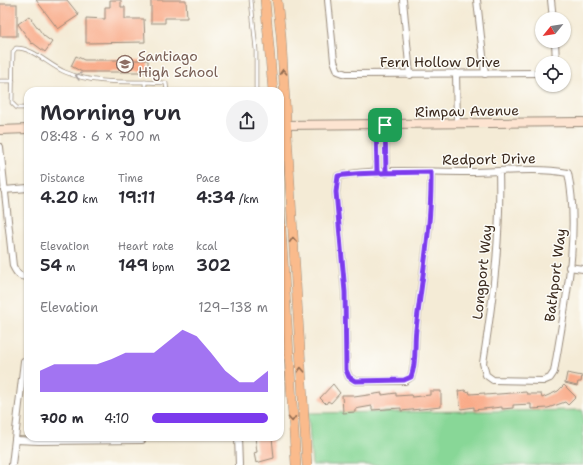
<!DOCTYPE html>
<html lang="en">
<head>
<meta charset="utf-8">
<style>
	body { margin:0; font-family:"Shantell Sans",sans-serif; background:#f2f2f3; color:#2b2b33; height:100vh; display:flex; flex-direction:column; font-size:15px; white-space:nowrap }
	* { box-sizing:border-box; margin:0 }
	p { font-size:13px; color:#7c7c81 }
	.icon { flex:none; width:22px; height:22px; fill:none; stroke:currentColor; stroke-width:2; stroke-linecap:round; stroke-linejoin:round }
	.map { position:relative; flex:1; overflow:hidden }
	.drawer { position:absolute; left:24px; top:87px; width:260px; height:354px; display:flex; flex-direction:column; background:#fff; border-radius:12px; box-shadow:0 1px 3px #0004 }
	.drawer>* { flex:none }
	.needle { width:26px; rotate:240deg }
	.tools { position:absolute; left:535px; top:12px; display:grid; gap:8px }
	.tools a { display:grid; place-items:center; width:36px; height:36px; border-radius:50%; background:#fff; box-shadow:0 1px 3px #0004; font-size:20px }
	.pin { position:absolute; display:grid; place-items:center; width:34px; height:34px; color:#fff; margin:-17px; border-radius:8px; box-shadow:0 2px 6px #0006 }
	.round { display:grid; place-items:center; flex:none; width:42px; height:42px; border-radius:21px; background:#f2f2f3 }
	.overview { display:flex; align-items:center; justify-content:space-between; height:68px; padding:0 16px }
	h1 { font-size:22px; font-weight:600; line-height:30px }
	.figures { display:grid; grid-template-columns:repeat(3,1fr); gap:6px; height:68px; padding:4px 16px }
	.figures div { display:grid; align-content:center }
	.figures b { font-size:17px; font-weight:600 }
	.figures small { font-size:11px; font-weight:400 }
	.figures p { font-size:11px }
	.chart { height:112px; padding:8px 16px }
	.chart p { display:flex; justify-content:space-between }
	.chart svg { width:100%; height:72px; margin-top:4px; fill:#7c3aed; opacity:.7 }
	ul { padding:0 16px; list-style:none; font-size:13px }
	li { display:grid; grid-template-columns:64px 48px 1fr; align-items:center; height:30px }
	li i { height:10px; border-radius:5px; background:#7c3aed }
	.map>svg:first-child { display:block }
	.green { fill:#88d797; stroke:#62805a }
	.building { fill:#f9aa88 }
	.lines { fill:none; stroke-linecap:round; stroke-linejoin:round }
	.service-casing { stroke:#988a7a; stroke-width:4.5 }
	.minor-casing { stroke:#988a7a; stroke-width:8 }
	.secondary-casing { stroke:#988a7a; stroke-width:10 }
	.primary-casing { stroke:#988a7a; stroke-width:10 }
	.service { stroke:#fff; stroke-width:3 }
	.minor { stroke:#fff; stroke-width:6 }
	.secondary { stroke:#fde4d1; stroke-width:8 }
	.primary { stroke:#fabb8c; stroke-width:9 }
	.oneway { stroke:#916b50 }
	.oneway2 { stroke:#a79f9a }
	.route-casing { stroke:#fff; stroke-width:8 }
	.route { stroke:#7c3aed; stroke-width:5 }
	.labels { text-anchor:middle; stroke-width:3; stroke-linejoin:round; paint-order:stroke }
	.education-label { font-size:14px; fill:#785e54; stroke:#fdfcf7; text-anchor:start }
	.street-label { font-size:14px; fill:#3b2a1e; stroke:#fdfcf7 }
</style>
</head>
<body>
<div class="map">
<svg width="583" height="465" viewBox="0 0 583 465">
	<rect width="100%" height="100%" fill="#fdfcf7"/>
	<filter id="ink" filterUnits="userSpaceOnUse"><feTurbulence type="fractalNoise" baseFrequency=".025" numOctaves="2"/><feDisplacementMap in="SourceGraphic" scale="8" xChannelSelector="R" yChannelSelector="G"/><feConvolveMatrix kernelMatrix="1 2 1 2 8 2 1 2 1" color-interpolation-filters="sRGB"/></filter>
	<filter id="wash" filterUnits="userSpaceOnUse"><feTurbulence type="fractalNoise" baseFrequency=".012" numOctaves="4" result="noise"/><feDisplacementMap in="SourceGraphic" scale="16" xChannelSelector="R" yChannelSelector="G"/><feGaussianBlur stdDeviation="0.9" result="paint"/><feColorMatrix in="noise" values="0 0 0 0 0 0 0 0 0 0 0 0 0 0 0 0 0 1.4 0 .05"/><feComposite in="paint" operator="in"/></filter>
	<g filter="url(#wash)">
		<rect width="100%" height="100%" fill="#f4ebd6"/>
		<path class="green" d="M583 410V465H312L308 413Z"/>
		<g id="blocks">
			<g class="building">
				<path d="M36 0H67L79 15 58 29Z"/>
				<path d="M110 0H121V7H125V19H144L145 42 86 43V18L105 19V7H110Z"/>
				<path d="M151 0H186L187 18H165V23H151Z"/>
				<rect x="0" y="4" width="17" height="32"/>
				<path d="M29 16 44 36 52 42 45 52 33 43 32 44 18 24Z"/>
				<path d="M76 56 84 60H148V72H82L71 66Z"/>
				<path d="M567 373 582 376 581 382H578L577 386 565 383Z"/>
				<path d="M333 384 340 393 331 403 328 401 326 404 320 398Z"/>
				<path d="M564 385 576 397 568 405 565 402 548 408 531 409V404L513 405V408L502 409V407L474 410V407L461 409 458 391 465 390 466 392 469 391 470 394 485 393V395L526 392 527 394H541L542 398 558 391Z"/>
				<path d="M430 391H441V407L401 411V408L372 410V406L355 409V412L343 413 342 395H354V397L382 393V395L396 393V396L411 395 412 397 430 395Z"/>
				<path d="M255 437H272L274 458 256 463 254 453 257 452Z"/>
			</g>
		</g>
	</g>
	<g filter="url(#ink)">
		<use href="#blocks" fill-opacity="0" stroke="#988a7a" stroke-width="1"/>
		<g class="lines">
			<g class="service-casing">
				<g id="service">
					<path d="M251 0 256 50V91"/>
					<path d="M0 81H13"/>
					<path d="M145 91V82L166 83 167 91"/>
					<path d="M28 108H17L12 103 13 52 16 48C34 48 48 65 65 72 91 83 118 82 145 82"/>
				</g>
			</g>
			<g class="minor-casing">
				<g id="minor">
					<path d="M328 0 334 61 338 71 346 74 542 73"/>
					<path d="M403 0 410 75"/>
					<path d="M477 0 485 74"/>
					<path d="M551 0 553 19"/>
					<path d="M555 41 556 63"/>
					<path d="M456 73 457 124"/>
					<path d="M376 125 377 173"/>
					<path d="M385 125 386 173"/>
					<path d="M0 147 13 266C17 274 19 277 28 277"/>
					<path d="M431 172C432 224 422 277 416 329 414 344 417 362 411 377L405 381H355L349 377 346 370 345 292 336 193 338 176C377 168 426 172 467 172 500 172 535 167 568 173 581 234 564 311 554 372L550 378 543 381 493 380 486 375 483 363C493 299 501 236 499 171"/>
					<path d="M4 190 28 188"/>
					<path d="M569 267 583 269"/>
					<path d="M238 437 239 465"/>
					<path d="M15 440 39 441 142 440"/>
					<path d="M12 465 24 361H28"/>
				</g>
			</g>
			<g class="secondary-casing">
				<g id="secondary">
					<path d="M280 125 583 122"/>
					<path d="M0 130 28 129"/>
				</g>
			</g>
			<g class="primary-casing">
				<g id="primary">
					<path d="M265 0 273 91"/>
					<path d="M277 0 281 35 307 465"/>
					<path d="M280 212 296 465"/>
				</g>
			</g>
			<use href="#service" class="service"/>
			<use href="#minor" class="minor"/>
			<use href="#secondary" class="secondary"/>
			<use href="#primary" class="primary"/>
		</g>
		<defs><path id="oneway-chevron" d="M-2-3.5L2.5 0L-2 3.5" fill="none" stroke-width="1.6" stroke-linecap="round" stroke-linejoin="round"/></defs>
		<g class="oneway">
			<use href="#oneway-chevron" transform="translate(283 72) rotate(-93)"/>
			<use href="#oneway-chevron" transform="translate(293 240) rotate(-93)"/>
			<use href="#oneway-chevron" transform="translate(301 370) rotate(-93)"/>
			<use href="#oneway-chevron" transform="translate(292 419) rotate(86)"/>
		</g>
		<use class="oneway2" href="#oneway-chevron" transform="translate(78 76) rotate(-164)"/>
	</g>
	<g class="lines" filter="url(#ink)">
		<g class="route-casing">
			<path id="route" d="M385 125H376L377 173 431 172C432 224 422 277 416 329 414 344 417 362 411 377L404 380 355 381 349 377 346 370 345 292 336 192 338 176C354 173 369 173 386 173L385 125"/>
		</g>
		<use href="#route" class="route"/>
	</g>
	<defs>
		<g id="school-ring" transform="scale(0.9)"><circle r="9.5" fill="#fdfcf7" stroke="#8d6e63" stroke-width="1.5"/><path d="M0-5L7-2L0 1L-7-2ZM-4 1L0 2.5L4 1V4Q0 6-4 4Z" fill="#8d6e63"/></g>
	</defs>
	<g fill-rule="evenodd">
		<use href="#school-ring" x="125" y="64"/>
	</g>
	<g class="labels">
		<g class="education-label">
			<text x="138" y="61">Santiago<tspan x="138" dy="16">High School</tspan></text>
		</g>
		<g class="street-label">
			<text x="440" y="67">Fern Hollow Drive</text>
			<text transform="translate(467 111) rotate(-1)" y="5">Rimpau Avenue</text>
			<text transform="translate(489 159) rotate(-1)" y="5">Redport Drive</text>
			<text transform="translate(482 272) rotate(-84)" y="5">Longport Way</text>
			<text transform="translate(555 275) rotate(-83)" y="5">Bathport Way</text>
		</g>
	</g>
</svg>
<div class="tools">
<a><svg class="needle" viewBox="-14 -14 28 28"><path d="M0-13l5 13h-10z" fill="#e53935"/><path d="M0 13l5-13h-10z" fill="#7c7c81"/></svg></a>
<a><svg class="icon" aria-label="locate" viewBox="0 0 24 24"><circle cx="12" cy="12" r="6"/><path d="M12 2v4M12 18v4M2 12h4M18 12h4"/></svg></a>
</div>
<div class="pin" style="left:385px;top:125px;background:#1e9e55"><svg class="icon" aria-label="arrive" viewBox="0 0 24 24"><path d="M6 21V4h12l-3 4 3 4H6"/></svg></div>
<section class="drawer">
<div class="overview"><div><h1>Morning run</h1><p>08:48 · 6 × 700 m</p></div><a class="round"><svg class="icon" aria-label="share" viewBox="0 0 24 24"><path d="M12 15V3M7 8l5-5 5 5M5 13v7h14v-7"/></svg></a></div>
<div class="figures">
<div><p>Distance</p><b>4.20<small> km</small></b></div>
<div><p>Time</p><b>19:11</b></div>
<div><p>Pace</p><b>4:34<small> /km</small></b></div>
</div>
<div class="figures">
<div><p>Elevation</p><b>54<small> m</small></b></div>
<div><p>Heart rate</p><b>149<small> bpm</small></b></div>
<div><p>kcal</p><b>302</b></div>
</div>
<div class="chart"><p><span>Elevation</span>129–138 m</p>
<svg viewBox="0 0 160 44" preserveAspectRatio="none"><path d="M0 44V31L10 27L20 27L30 27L40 27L50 24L60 20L70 20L80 20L90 13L100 6L110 10L120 20L130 31L140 38L150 38L160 31V44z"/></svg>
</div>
<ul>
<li><b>700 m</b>4:10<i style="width:100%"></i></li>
</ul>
</section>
</div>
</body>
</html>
